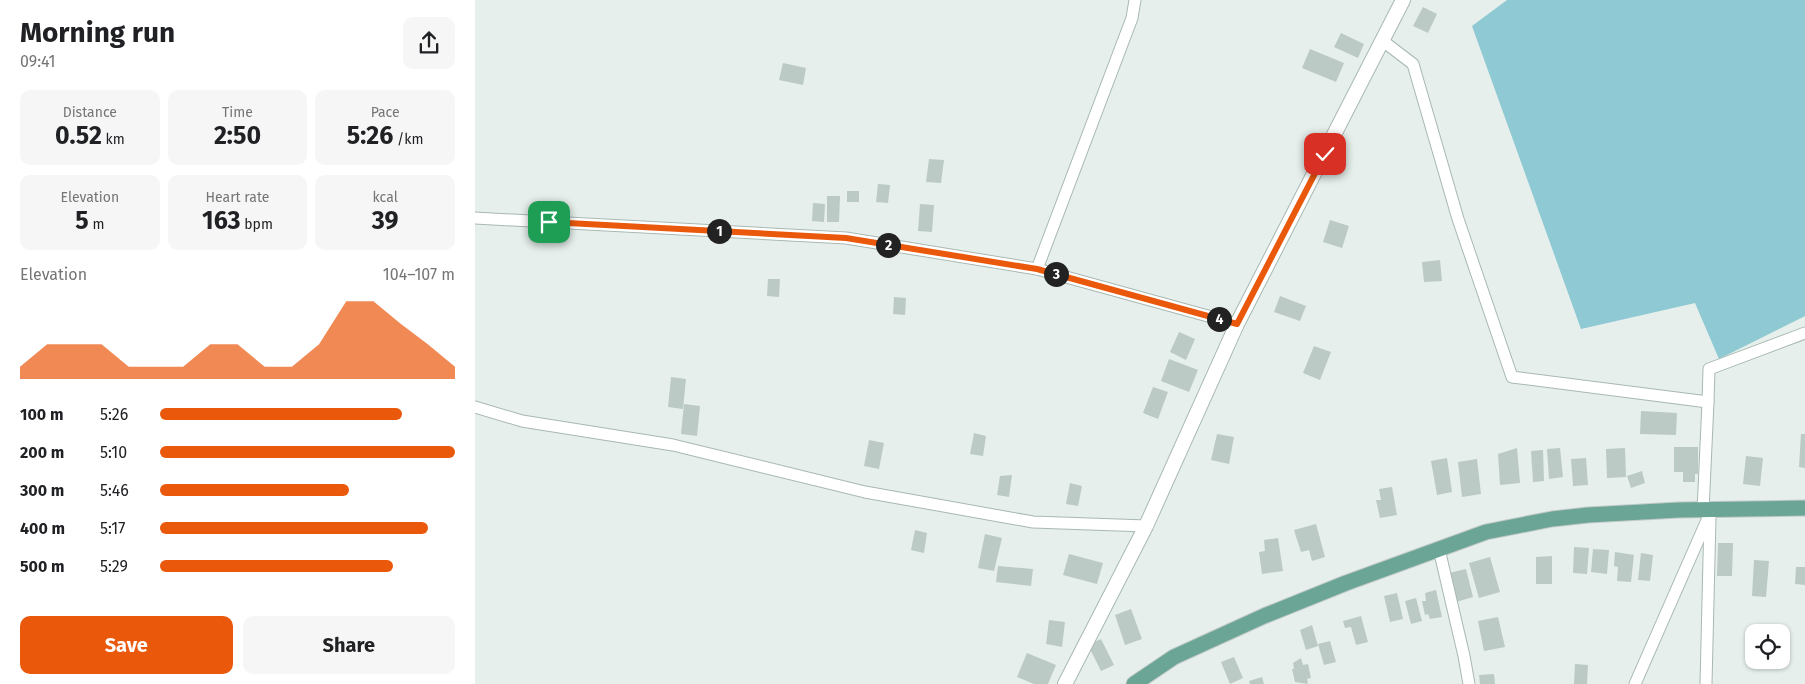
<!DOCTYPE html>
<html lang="en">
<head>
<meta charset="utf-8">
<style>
	body { margin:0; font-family:"Fira Sans",sans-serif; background:#f6f6f6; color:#202124; height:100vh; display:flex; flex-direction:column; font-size:19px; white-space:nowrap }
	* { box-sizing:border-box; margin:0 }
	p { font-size:16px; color:#757577 }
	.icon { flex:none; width:28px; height:28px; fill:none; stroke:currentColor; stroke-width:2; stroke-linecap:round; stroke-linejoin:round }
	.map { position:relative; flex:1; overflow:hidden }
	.drawer { display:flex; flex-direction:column; background:#fff; width:475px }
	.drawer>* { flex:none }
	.controls { position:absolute; left:1270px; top:624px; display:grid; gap:10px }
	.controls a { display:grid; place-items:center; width:45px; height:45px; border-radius:10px; background:#fff; box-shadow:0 1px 4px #0004; font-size:25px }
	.pin { position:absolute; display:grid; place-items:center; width:42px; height:42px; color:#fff; margin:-21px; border-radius:10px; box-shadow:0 2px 8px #0006 }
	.km { position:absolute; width:25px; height:25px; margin:-12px; border-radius:50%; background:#222; color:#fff; font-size:14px; line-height:25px; text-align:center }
	.round { display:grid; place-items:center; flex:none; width:52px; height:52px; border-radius:10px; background:#f6f6f6 }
	.overview { display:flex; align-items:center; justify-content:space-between; height:85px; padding:0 20px }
	h1 { font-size:28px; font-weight:700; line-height:38px }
	.metrics { display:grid; grid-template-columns:repeat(3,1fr); gap:8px; height:85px; padding:5px 20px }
	.metrics div { display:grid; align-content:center; border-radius:10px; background:#f6f6f6; text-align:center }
	.metrics b { font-size:25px; font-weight:700 }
	.metrics small { font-size:14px; font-weight:400 }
	.metrics p { font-size:14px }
	.chart { height:140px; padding:10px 20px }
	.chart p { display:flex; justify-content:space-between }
	.chart svg { width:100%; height:90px; margin-top:5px; fill:#ea580c; opacity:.7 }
	.action { display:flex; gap:10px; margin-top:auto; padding:10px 20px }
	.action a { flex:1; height:58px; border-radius:10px; background:#ea580c; color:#fff; font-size:20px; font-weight:700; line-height:58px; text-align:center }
	.action a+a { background:#f6f6f6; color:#202124 }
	ul { padding:0 20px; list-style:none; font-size:16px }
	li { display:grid; grid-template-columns:80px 60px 1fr; align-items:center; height:38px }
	li i { height:12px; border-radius:6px; background:#ea580c }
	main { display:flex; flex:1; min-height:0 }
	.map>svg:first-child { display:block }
	.water { fill:#8ec9d4 }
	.building { fill:#bbcac4 }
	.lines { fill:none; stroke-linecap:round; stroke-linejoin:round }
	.minor-casing { stroke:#a8b8b2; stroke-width:13 }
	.tertiary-casing { stroke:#a8b8b2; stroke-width:16 }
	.primary-casing { stroke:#c2cac8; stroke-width:17 }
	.minor { stroke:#fff; stroke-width:11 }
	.tertiary { stroke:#fff; stroke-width:14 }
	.primary { stroke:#6aa596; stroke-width:15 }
	.route-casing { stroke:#fff; stroke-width:10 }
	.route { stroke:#ea580c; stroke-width:6 }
</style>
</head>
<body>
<main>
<section class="drawer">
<div class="overview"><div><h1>Morning run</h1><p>09:41</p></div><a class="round"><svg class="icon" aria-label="share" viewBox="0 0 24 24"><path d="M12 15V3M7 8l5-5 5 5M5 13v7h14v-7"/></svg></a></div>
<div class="metrics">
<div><p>Distance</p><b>0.52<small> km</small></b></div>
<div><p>Time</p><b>2:50</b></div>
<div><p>Pace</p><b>5:26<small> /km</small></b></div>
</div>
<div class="metrics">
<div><p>Elevation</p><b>5<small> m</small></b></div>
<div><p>Heart rate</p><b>163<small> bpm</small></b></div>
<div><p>kcal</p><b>39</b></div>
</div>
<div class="chart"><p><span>Elevation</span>104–107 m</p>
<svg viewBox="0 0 160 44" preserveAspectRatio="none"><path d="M0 44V38L10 27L20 27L30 27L40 38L50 38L60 38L70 27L80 27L90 38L100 38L110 27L120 6L130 6L140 17L150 27L160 38V44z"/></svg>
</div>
<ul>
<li><b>100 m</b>5:26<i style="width:82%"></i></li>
<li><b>200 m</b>5:10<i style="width:100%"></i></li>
<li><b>300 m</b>5:46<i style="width:64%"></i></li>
<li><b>400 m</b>5:17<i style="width:91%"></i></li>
<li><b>500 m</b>5:29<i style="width:79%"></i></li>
</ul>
<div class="action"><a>Save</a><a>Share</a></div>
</section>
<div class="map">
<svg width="1330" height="684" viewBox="0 0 1330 684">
	<rect width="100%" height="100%" fill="#e6efeb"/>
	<path class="water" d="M1032 0H1330V316L1244 359 1220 303 1106 329 997 26Z"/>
	<g class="building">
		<path d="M948 7 962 14 953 33 938 26Z"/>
		<path d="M866 33 889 44 883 58 859 47Z"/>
		<path d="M835 49 869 63 861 82 827 68Z"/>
		<path d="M308 63 331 68 328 85 304 80Z"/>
		<path d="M454 159 469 160 466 183 451 182Z"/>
		<path d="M403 184 415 185 413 203 401 202Z"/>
		<rect x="372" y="191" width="12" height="11"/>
		<path d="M352 196H365L364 222H352Z"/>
		<path d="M338 203 350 204 349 222 337 221Z"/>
		<path d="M445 204 459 205 457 232 443 231Z"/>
		<path d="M855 220 874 226 867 248 848 242Z"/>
		<path d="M965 260 967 281 949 282 947 262Z"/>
		<path d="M293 279H305L304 297 292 296Z"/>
		<path d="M805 296 831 306 825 321 799 312Z"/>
		<path d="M419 297 431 298 430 315 418 314Z"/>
		<path d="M704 332 720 339 711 360 695 352Z"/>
		<path d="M839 346 856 352 845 380 828 373Z"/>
		<path d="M694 359 723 370 714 392 686 381Z"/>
		<path d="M196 377 211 379 208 409 193 407Z"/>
		<path d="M678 387 693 392 683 419 668 413Z"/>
		<path d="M209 404 225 406 222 436 206 434Z"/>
		<path d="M1166 411 1202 413 1201 435 1165 434Z"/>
		<path d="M499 433 511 436 508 456 495 454Z"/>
		<path d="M742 434 759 437 754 464 736 460Z"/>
		<path d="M1326 434H1330V468L1324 467Z"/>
		<path d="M394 440 409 443 404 469 389 466Z"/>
		<path d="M1199 447H1223V474H1220V482H1208V472H1199Z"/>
		<path d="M1042 448 1045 483 1025 485 1023 454Z"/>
		<path d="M1085 448 1088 477 1074 479 1072 449Z"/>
		<path d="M1150 448 1151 477 1132 478 1131 449Z"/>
		<path d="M1068 450 1069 481 1058 482 1056 451Z"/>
		<path d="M1271 456 1288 458 1285 486 1268 484Z"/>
		<path d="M972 458 977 492 962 495 956 461Z"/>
		<path d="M1111 458 1113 485 1098 486 1096 459Z"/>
		<path d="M1002 459 1006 494 987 497 983 462Z"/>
		<path d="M1167 471 1170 483 1156 488 1152 476Z"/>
		<path d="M537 475 534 497 522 495 525 476Z"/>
		<path d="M595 483 607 486 603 506 591 504Z"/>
		<path d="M917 487 922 515 905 518 901 500H906L904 489Z"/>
		<path d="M841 524 850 557 837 561 834 550 826 552 819 530Z"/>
		<path d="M440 530 452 533 449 553 436 550Z"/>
		<path d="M510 534 527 538 519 571 503 568Z"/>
		<path d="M803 538 808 571 787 574 784 552 790 551 789 540Z"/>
		<path d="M1243 543H1258L1257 576H1242Z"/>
		<path d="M1099 547 1114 548 1112 574 1098 573Z"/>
		<path d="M1118 549 1134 550 1132 574 1116 572Z"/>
		<path d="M1140 552 1159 555 1156 582 1142 581 1143 567 1139 566Z"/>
		<path d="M1166 553 1178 555 1175 581 1163 580Z"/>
		<path d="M594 554 628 563 622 584 588 575Z"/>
		<path d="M1077 556V584H1061V557Z"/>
		<path d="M1015 557 1025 592 1004 598 994 563Z"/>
		<path d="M1279 560 1294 561 1291 597 1277 596Z"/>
		<path d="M523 566 558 569 556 586 521 582Z"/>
		<path d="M1321 567H1330V585L1320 584Z"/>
		<path d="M991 569 998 597 981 602 974 573Z"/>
		<path d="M961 590 967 617 955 619 953 614 950 615 947 601H951L950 593Z"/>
		<path d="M922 593 928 619 915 622 909 596Z"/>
		<path d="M941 598 947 621 936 624 930 601Z"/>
		<path d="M656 609 667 639 650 645 640 615Z"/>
		<path d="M886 616 893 642 881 645 876 627 870 628 868 621Z"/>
		<path d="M1023 617 1030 647 1009 651 1003 621Z"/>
		<path d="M574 620 590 622 587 647 571 644Z"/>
		<path d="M837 625 843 646 831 650 825 630Z"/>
		<path d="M626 639 639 665 626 671 613 645Z"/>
		<path d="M855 641 861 662 849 665 843 644Z"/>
		<path d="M552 653 581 665 573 684H559L542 677Z"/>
		<path d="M759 657 768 678 755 684 746 662Z"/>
		<path d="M826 658 828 665 833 664 836 678 832 679 833 684 820 682 817 669H819L818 663Z"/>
		<path d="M1100 664 1113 665 1112 684H1099Z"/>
		<path d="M1019 674 1020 684H1005L1004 675Z"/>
		<path d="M787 677 789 684H775L774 681Z"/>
	</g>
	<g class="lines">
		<g class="minor-casing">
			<g id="minor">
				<path d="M908 41 938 64 983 219 1037 377 1233 402 1234 369 1330 333"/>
				<path d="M0 218 371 238 562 269 762 324"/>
				<path d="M562 269 657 18 660 0"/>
				<path d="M0 407 47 421 198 445 390 492 558 522 671 526"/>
				<path d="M1228 511 1233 402"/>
				<path d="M964 549 989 656 994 684"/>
				<path d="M1160 684 1236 511"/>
				<path d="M1231 684 1235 517"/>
			</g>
		</g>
		<g class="tertiary-casing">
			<path id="tertiary" d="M590 684 671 526 762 324 928 0"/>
		</g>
		<g class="primary-casing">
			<path id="primary" d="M659 684 699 657 789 616 871 583 1011 532 1077 519 1113 515 1204 510 1330 508"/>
		</g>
		<use href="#minor" class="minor"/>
		<use href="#tertiary" class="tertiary"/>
		<use href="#primary" class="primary"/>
	</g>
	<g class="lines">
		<g class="route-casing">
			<path id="route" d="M74 222 371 238 562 269 762 324 850 154"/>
		</g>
		<use href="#route" class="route"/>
	</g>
</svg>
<div class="controls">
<a><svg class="icon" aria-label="locate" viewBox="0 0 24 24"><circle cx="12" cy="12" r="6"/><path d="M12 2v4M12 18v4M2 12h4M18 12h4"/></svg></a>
</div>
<div class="pin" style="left:74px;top:222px;background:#1e9e55"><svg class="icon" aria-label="arrive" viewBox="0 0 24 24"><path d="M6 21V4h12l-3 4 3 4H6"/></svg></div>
<div class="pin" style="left:850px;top:154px;background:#d93025"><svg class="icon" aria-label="check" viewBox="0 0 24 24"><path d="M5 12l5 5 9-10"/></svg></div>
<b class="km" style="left:244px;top:231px">1</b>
<b class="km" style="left:413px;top:245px">2</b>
<b class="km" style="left:581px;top:274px">3</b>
<b class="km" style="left:744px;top:319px">4</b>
</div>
</main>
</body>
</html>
